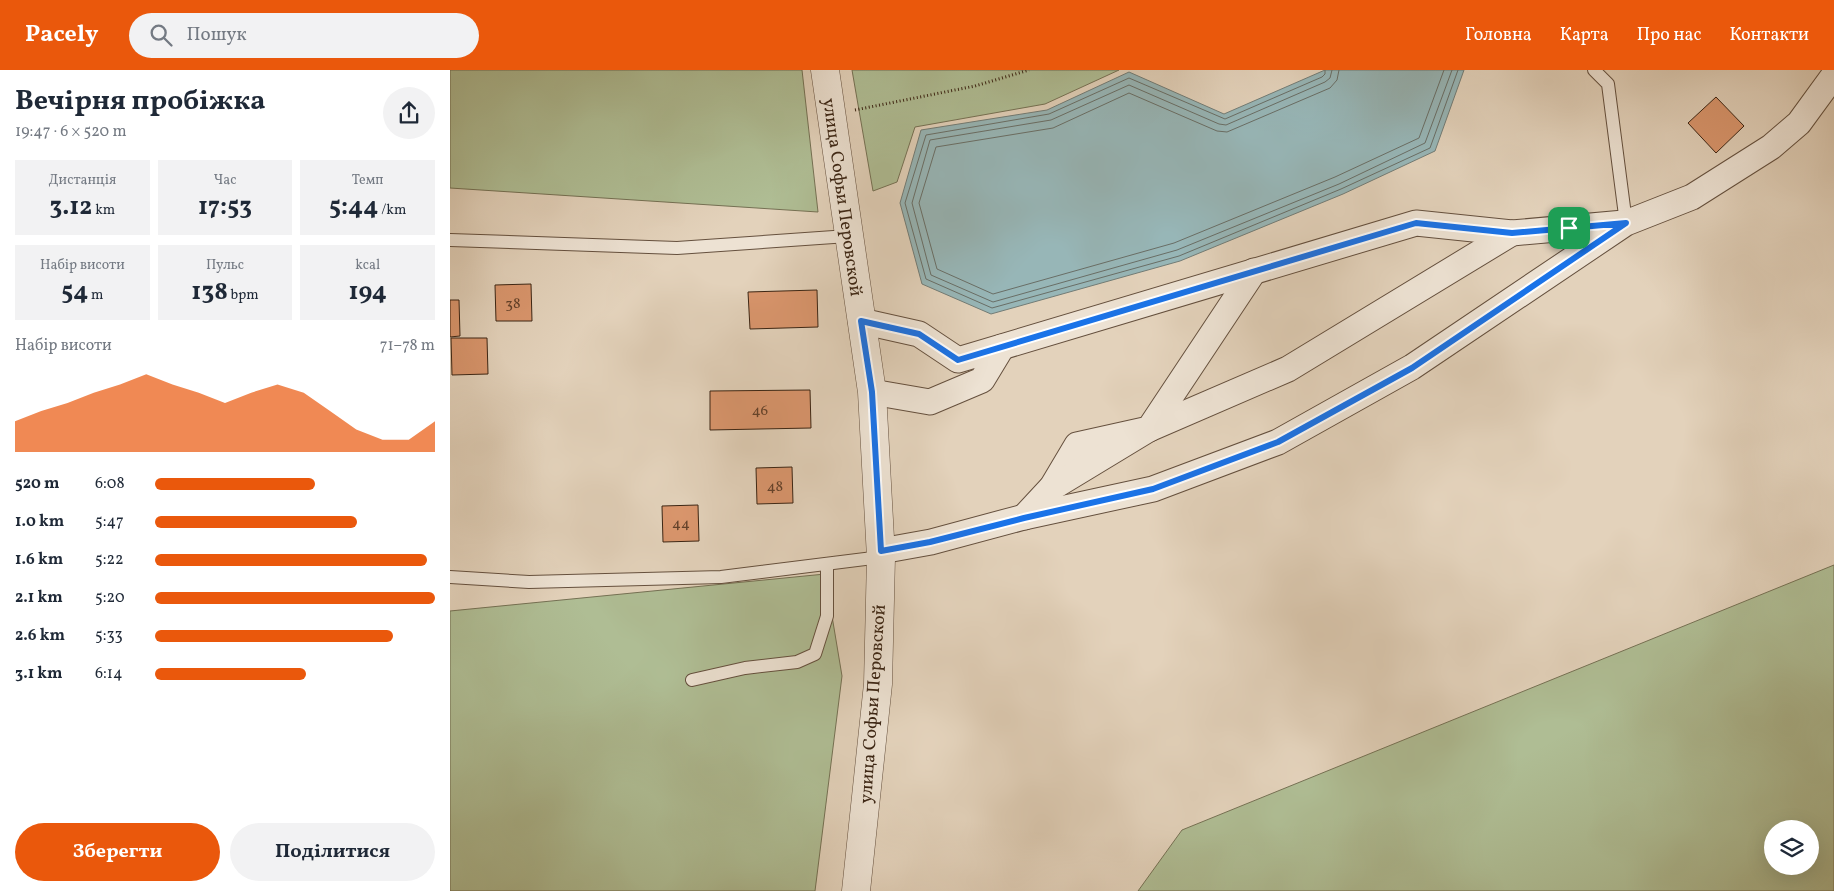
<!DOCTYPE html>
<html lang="uk">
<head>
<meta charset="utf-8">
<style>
	body { margin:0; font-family:Vollkorn,serif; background:#f2f2f3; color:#1f2937; height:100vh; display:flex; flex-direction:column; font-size:19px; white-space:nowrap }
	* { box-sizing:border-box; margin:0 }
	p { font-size:16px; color:#747a83 }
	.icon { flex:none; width:28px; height:28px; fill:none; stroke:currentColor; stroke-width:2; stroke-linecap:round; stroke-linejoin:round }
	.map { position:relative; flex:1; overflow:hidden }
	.details { display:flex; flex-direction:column; background:#fff; width:450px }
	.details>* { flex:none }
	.buttons { position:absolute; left:1314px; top:750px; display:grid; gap:10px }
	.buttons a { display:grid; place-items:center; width:55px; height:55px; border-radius:50%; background:#fff; box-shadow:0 5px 20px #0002; font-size:25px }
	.pin { position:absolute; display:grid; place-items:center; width:42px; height:42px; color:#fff; margin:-21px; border-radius:10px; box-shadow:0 2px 8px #0006 }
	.round { display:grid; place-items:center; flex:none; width:52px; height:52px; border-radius:26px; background:#f2f2f3 }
	.summary { display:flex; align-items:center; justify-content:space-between; height:85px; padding:0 15px }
	h1 { font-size:28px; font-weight:700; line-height:38px }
	.metrics { display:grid; grid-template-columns:repeat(3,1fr); gap:8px; height:85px; padding:5px 15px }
	.metrics div { display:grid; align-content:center; border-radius:0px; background:#f2f2f3; text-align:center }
	.metrics b { font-size:25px; font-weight:700 }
	.metrics small { font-size:14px; font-weight:400 }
	.metrics p { font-size:14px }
	.chart { height:140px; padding:10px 15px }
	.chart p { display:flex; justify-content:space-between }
	.chart svg { width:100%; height:90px; margin-top:5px; fill:#ea580c; opacity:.7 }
	.action { display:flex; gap:10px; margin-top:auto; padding:10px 15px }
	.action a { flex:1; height:58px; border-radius:30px; background:#ea580c; color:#fff; font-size:20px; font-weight:700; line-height:58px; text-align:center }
	.action a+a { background:#f2f2f3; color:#1f2937 }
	ul { padding:0 15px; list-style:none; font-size:16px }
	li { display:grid; grid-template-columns:80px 60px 1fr; align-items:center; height:38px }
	li i { height:12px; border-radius:6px; background:#ea580c }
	header { display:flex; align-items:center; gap:30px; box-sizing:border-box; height:70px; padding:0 25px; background:#ea580c; color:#fff }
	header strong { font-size:24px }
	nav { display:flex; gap:28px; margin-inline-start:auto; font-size:18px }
	.search { width:350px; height:45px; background:#f2f2f3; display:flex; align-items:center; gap:12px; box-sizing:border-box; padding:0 18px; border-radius:28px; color:#747a83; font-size:19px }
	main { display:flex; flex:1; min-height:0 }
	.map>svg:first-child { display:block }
	.green { fill:#afbd94; stroke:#757154; fill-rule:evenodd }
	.water { fill:#97b6b7; stroke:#727c76 }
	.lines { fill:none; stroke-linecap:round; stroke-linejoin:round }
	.shore { stroke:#696e66; stroke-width:1 }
	.building { fill:#da966d; stroke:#3b2514 }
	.service-casing { stroke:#65503e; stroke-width:14 }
	.minor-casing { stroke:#65503e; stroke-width:27 }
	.tertiary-casing { stroke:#65503e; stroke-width:29 }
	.path { stroke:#3b2514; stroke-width:3; stroke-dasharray:1 2.5; stroke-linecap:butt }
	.service { stroke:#ede2d3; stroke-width:12 }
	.minor { stroke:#ede2d3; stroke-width:25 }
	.tertiary { stroke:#ede2d3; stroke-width:28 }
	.route-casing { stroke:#fff; stroke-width:10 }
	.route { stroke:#1a73e8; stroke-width:6 }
	.labels { text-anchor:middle; stroke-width:4; stroke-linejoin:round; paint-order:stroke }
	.number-label { font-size:15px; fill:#63412a }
	.street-label { font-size:18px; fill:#3b2514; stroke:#ede2d3 }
</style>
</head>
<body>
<header>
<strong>Pacely</strong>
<div class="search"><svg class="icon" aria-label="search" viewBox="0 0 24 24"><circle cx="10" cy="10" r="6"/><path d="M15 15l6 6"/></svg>Пошук</div>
<nav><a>Головна</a><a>Карта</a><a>Про нас</a><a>Контакти</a></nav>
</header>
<main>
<section class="details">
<div class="summary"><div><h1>Вечірня пробіжка</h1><p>19:47 · 6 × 520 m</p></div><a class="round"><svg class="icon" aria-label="share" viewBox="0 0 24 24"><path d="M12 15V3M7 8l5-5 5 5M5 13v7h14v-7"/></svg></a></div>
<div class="metrics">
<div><p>Дистанція</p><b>3.12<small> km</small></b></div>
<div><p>Час</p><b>17:53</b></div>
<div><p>Темп</p><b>5:44<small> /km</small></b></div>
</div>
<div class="metrics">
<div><p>Набір висоти</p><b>54<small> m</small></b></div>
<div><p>Пульс</p><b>138<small> bpm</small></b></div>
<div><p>kcal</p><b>194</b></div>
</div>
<div class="chart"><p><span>Набір висоти</span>71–78 m</p>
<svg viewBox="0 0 160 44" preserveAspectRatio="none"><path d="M0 44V29L10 24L20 20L30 15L40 11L50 6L60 11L70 15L80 20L90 15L100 11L110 15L120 24L130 33L140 38L150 38L160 29V44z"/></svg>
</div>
<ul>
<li><b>520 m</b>6:08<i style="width:57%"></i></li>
<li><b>1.0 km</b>5:47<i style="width:72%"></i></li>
<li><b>1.6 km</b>5:22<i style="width:97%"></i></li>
<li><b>2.1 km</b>5:20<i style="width:100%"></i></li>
<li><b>2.6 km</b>5:33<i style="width:85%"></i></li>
<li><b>3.1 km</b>6:14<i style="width:54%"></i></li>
</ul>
<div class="action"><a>Зберегти</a><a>Поділитися</a></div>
</section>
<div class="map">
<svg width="1384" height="821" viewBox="0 0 1384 821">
	<rect width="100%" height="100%" fill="#e3d2bb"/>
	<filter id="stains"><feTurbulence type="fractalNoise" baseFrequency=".004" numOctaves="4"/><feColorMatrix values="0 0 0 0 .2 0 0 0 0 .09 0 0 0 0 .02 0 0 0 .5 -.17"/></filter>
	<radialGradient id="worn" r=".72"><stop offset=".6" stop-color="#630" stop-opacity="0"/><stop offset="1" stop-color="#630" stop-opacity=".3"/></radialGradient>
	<g class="green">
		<path d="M0 0H352L368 142 0 118Z"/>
		<path d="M402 0H669L595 34 465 57 447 112 423 121Z"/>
		<path d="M1384 495V821H688L732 760ZM1322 759H1360V796H1322Z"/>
		<path d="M375 504 392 606 365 821H0V541Z"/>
	</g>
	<path class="water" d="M875 0H1014L985 81 893 124 730 191 541 244 472 214 450 133 471 60 597 40 679 2 774 44Z"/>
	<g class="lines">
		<g class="shore">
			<path d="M875 0V4L872 7 775 49 679 8 599 44 476 65 455 133 476 209 542 238 729 186 891 119 980 78 1008 0"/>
			<path d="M882 0 880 8 875 12 776 55 769 54 679 15 601 50 480 70 462 133 481 205 543 232 727 180 889 114 975 73 1002 0"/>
			<path d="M889 0 887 10 880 18 777 62 767 61 679 23 603 58 486 77 469 133 487 199 543 224 724 173 885 107 969 68 994 0"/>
		</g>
	</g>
	<g class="building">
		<path d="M1266 27 1294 56 1266 83 1238 53Z"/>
		<path d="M81 214 82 251H46L45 215Z"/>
		<path d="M367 220 368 257 300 259 298 222Z"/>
		<path d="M0 230H9L10 266 0 267Z"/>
		<path d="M1 268H37L38 304 2 305Z"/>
		<path d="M360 320 361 358 260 360V321Z"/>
		<path d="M342 397 343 433 307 434 306 398Z"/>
		<path d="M248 435 249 471 213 472 212 436Z"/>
	</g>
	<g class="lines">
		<g class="service-casing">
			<g id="service">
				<path d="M1144 0 1158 14 1176 153"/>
				<path d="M0 170 227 178 398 166"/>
				<path d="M0 507 79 512 271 507 431 487"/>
				<path d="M242 610 295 598 347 592 365 584 377 546V494"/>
			</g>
		</g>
		<g class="minor-casing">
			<g id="minor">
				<path d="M411 251 469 264 508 290 966 153 1062 163 1174 153"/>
				<path d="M422 322 480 332 532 310 552 277"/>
				<path d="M602 417 627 375 699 359 804 201"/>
				<path d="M574 447 600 419 699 359 838 299 1062 163"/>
				<path d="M431 481 481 472 574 447 703 419 828 372 962 297 1176 153 1242 127 1321 77 1349 53 1384 5"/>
			</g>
		</g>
		<g class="tertiary-casing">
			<path id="tertiary" d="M375 0 422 322 431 487 428 614 406 821"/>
		</g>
		<path class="path" d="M405 40 525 16 579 0"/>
		<use href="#service" class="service"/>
		<use href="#minor" class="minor"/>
		<use href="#tertiary" class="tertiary"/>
	</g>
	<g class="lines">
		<g class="route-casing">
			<path id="route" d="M966 153 1062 163 1176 153 962 298 828 372 703 419 574 448 480 472 431 481 422 322 411 251 469 264 508 290Z"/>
		</g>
		<use href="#route" class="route"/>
	</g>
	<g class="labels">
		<g class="number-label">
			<text x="63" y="238">38</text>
			<text x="310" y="345">46</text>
			<text x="325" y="421">48</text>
			<text x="231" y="458">44</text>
		</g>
		<g class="street-label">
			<text transform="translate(393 127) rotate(82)" y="6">улица Софьи Перовской</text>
			<text transform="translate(422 634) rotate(-86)" y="6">улица Софьи Перовской</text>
		</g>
	</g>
	<rect width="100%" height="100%" filter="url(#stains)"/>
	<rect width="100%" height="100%" fill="url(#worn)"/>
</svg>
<div class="buttons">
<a><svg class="icon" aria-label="layers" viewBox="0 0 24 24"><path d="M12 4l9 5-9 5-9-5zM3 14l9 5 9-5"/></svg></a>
</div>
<div class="pin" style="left:1119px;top:158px;background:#1e9e55"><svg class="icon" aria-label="arrive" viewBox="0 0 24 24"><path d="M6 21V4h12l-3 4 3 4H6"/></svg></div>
</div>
</main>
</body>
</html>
